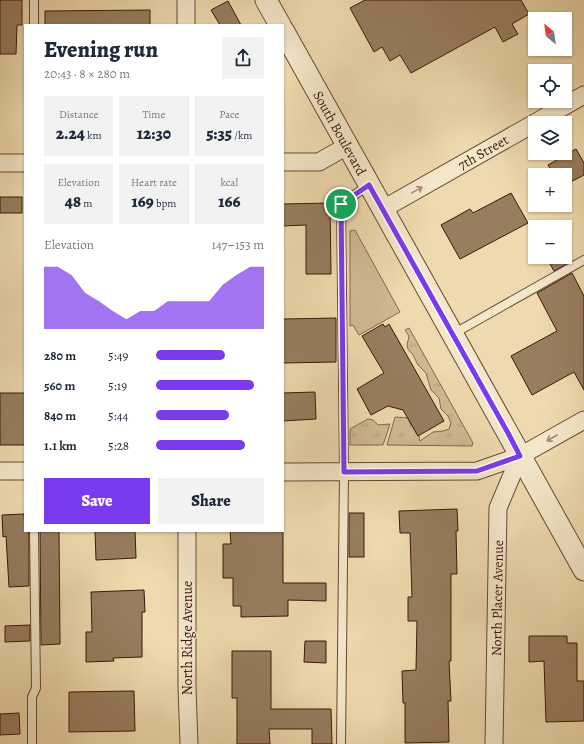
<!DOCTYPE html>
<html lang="en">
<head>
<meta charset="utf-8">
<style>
	body { margin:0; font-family:Alegreya,serif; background:#f2f2f3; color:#1f2937; height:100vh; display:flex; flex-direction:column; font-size:15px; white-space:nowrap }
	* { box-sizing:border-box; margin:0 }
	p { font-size:13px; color:#747a83 }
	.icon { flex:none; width:22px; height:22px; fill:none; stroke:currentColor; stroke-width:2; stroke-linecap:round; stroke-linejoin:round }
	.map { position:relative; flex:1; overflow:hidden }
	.sheet { position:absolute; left:24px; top:24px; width:260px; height:508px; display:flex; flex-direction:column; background:#fff; border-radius:0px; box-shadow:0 1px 3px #0004 }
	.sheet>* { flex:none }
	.needle { width:26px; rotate:331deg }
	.fabs { position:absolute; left:528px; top:12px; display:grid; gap:8px }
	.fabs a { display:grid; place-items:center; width:44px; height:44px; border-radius:0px; background:#fff; box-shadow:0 1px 3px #0004; font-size:20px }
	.pin { position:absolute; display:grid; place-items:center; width:34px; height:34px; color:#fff; margin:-17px; border:2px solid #fff; border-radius:50%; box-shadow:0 1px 4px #0007 }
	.round { display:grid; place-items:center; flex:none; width:42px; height:42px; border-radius:0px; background:#f2f2f3 }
	.overview { display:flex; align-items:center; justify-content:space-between; height:68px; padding:0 20px }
	h1 { font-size:22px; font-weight:800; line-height:30px }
	.figures { display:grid; grid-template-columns:repeat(3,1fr); gap:6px; height:68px; padding:4px 20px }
	.figures div { display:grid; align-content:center; border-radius:0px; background:#f2f2f3; text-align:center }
	.figures b { font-size:17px; font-weight:800 }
	.figures small { font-size:11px; font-weight:400 }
	.figures p { font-size:11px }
	.chart { height:112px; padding:8px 20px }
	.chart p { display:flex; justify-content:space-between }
	.chart svg { width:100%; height:72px; margin-top:4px; fill:#7c3aed; opacity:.7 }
	.primary-button { display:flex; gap:8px; margin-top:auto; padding:8px 20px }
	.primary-button a { flex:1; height:46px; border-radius:0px; background:#7c3aed; color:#fff; font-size:16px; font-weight:800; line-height:46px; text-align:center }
	.primary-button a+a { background:#f2f2f3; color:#1f2937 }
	ul { padding:0 20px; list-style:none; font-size:13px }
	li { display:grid; grid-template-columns:64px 48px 1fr; align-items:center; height:30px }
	li i { height:10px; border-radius:5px; background:#7c3aed }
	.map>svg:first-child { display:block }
	.grass { fill:url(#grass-tufts); stroke:#86684e }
	.green { fill:#d0b992; stroke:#86684e }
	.building { fill:#987d5f; stroke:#3b1809 }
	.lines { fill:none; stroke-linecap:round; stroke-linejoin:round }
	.service-casing { stroke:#684832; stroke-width:10 }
	.minor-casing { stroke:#684832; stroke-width:19 }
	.tertiary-casing { stroke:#684832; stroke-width:23 }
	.service { stroke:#f4e7ca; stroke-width:8 }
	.minor { stroke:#f4e7ca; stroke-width:17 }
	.tertiary { stroke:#f4e7ca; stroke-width:21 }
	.oneway { stroke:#a18a73 }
	.route-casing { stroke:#fff; stroke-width:8 }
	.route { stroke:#7c3aed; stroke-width:5 }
	.labels { text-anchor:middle; stroke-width:3; stroke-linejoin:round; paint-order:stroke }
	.street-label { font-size:14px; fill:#3b1809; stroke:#f4e7ca }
</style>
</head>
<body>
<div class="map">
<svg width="584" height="744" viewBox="0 0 584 744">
	<defs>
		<pattern id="grass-tufts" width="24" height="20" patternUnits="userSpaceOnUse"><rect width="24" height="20" fill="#d0b992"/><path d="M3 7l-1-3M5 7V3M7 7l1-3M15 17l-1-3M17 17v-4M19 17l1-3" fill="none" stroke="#b49e7d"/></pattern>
	</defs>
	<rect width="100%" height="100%" fill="#eedaae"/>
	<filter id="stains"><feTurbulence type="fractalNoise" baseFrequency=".005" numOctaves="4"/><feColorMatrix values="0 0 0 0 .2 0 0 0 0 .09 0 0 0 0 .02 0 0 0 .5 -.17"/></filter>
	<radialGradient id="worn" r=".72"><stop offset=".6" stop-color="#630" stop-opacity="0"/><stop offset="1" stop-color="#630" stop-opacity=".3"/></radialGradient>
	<g class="grass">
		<path d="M409 328 473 443 472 446 387 445 395 417 409 418 408 419 418 436H419L420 441 433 432 443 431 449 429 451 423 448 416 441 409 439 398 431 390 426 373 418 365 413 355 408 349 407 345 409 336 405 330Z"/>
		<path d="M368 419 373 420 378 425 390 424 383 445H350V429Z"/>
	</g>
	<path class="green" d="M355 230 400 312 359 335 353 325 350 326V231Z"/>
	<g class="building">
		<path d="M0 0H22V25H17L16 54H0Z"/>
		<path d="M365 0H521L529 14 512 24 518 34 503 42 495 27 411 73 400 55 390 61 382 47 374 52 350 8Z"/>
		<path d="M228 1 241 25H220L211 10Z"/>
		<path d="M150 10V25H45V11Z"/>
		<path d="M576 149 584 163V175L565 185V175H554L548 165Z"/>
		<path d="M511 193 528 223 460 259 441 225 470 209 473 213Z"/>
		<rect x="0" y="197" width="22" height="16"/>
		<path d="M330 203 331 274H306V225L283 226V204Z"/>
		<path d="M546 257H563L567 264 554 271Z"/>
		<path d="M572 273 584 296V390L574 372 532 395 511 356 557 331 537 293Z"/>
		<path d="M336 318V362L283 363V319Z"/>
		<path d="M383 324 385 327 389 324 444 421 418 436 403 410 388 406 371 415 357 389 384 373 362 336Z"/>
		<path d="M315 392 316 419 283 421V393Z"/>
		<rect x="0" y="393" width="25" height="52"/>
		<path d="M457 509 458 531H456L457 574H451V661H449L451 701H448L449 742 405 743V703H403L402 671 416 670 417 621H408V597H412L410 533H400L399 511Z"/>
		<rect x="349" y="513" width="15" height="44"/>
		<path d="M24 514 25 531H29V586L9 587 6 536 3 537 2 515Z"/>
		<path d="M40 531H59L60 644 41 645Z"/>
		<path d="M95 531H135L136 558 96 560Z"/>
		<path d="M230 531H283V583H326V601L288 600V616L241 617V606H233V578H223V544H231Z"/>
		<path d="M144 590 145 612H142V657L113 658 114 661 86 662V632H92L91 592Z"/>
		<path d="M30 625V641L5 642V626Z"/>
		<path d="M529 636H567V643H577V681H584V721L546 722 544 661 529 662Z"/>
		<path d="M305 641H326V663L304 662Z"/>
		<path d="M232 651H271V709H331L332 744H312V729H269L270 744H237V698H232Z"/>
		<path d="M134 691 135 731 69 732V692Z"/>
		<path d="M19 713 20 734 0 735V714Z"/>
	</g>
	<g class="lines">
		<g class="service-casing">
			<g id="service">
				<path d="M34 25V0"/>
				<path d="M453 334 584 260"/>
				<path d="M32 744V697L36 688 34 531"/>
				<path d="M341 744 344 472 341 204 369 185"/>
			</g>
		</g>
		<g class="minor-casing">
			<g id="minor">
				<path d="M186 0V25"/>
				<path d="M283 162H319L347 146"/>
				<path d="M0 163H25"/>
				<path d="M383 209 584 95"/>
				<path d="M0 471H25"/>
				<path d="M283 472 477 471 520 456 584 420"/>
				<path d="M187 531V687L189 744"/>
				<path d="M494 744 498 508 520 456"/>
			</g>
		</g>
		<g class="tertiary-casing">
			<g id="tertiary">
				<path d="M266 0 280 25"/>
				<path d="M283 30 584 570"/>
			</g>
		</g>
		<use href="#service" class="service"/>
		<use href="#minor" class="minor"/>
		<use href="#tertiary" class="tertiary"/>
	</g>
	<defs><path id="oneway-shaft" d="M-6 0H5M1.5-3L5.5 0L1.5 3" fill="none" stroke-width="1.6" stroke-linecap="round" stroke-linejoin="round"/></defs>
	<g class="oneway">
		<use href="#oneway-shaft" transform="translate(417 190) rotate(-29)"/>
		<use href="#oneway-shaft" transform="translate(552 438) rotate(150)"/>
	</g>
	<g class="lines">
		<g class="route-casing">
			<path id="route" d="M369 185 508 433 520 456 477 471 344 472 341 204Z"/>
		</g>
		<use href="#route" class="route"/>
	</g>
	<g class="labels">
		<g class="street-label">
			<text transform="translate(340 133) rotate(61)" y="5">South Boulevard</text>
			<text transform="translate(483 152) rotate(-30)" y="5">7th Street</text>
			<text transform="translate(497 598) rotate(-89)" y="5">North Placer Avenue</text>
			<text transform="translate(187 638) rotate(-90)" y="5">North Ridge Avenue</text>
		</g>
	</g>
	<rect width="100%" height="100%" filter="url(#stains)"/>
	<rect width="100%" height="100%" fill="url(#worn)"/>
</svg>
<div class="fabs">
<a><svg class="needle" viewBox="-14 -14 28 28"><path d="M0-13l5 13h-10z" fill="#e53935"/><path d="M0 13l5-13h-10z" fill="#747a83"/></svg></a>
<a><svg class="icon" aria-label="locate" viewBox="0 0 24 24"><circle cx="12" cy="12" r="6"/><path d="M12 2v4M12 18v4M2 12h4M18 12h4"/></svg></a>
<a><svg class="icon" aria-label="layers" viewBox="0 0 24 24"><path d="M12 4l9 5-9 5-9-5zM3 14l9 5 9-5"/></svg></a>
<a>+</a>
<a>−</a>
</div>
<div class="pin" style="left:341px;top:204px;background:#1e9e55"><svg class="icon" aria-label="arrive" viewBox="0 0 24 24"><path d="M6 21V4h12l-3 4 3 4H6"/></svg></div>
<section class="sheet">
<div class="overview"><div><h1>Evening run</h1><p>20:43 · 8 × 280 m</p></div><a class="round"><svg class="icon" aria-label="share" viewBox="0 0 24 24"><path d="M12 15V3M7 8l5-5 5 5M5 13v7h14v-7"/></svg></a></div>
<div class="figures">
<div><p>Distance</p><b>2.24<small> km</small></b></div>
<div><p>Time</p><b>12:30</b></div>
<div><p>Pace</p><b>5:35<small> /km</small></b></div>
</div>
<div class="figures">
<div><p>Elevation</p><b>48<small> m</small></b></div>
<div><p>Heart rate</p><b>169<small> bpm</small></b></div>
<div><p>kcal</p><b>166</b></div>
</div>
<div class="chart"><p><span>Elevation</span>147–153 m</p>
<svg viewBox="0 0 160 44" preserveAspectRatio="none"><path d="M0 44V6L10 6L20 11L30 22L40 27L50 33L60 38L70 33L80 33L90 27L100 27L110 27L120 27L130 17L140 11L150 6L160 6V44z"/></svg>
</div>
<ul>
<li><b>280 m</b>5:49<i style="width:64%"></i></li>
<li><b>560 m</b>5:19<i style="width:91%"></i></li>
<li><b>840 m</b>5:44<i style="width:68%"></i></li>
<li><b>1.1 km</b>5:28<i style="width:82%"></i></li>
</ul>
<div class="primary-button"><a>Save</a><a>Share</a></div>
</section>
</div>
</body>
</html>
